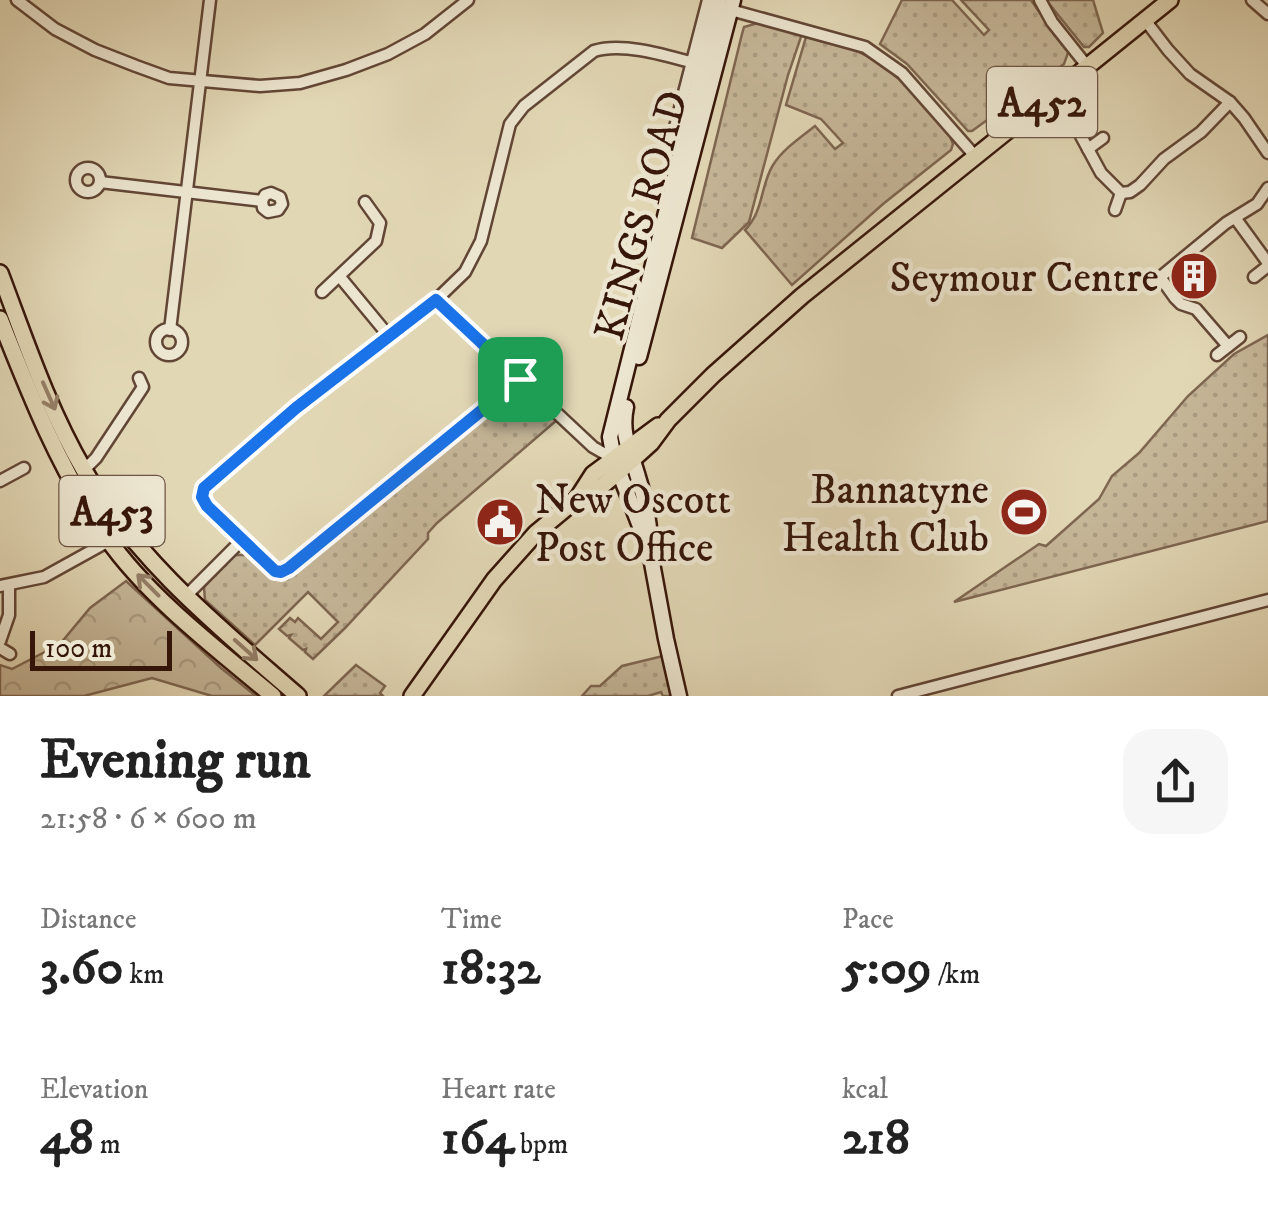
<!DOCTYPE html>
<html lang="en">
<head>
<meta charset="utf-8">
<style>
	body { margin:0; font-family:"IM FELL DW Pica",serif; background:#f6f6f6; color:#222; height:100vh; display:flex; flex-direction:column; font-size:38px; white-space:nowrap }
	* { box-sizing:border-box; margin:0 }
	p { font-size:32px; color:#767676 }
	.icon { flex:none; width:55px; height:55px; fill:none; stroke:currentColor; stroke-width:2; stroke-linecap:round; stroke-linejoin:round }
	.map { position:relative; height:696px; overflow:hidden }
	.details { display:flex; flex-direction:column; background:#fff; flex:1 }
	.details>* { flex:none }
	.scale { position:absolute; left:30px; bottom:25px; width:142px; box-sizing:border-box; padding-left:10px; border:5px solid #37160a; border-top:0; font-size:28px; line-height:35px; white-space:nowrap; color:#37160a; -webkit-text-stroke:8px #ece5cf; paint-order:stroke }
	.pin { position:absolute; display:grid; place-items:center; width:85px; height:85px; color:#fff; margin:-42px; border-radius:20px; box-shadow:0 5px 15px #0006 }
	.round { display:grid; place-items:center; flex:none; width:105px; height:105px; border-radius:30px; background:#f6f6f6 }
	.head { display:flex; align-items:center; justify-content:space-between; height:170px; padding:0 40px }
	h1 { font-size:55px; font-weight:800; line-height:75px }
	.figures { display:grid; grid-template-columns:repeat(3,1fr); gap:15px; height:170px; padding:10px 40px }
	.figures div { display:grid; align-content:center }
	.figures b { font-size:50px; font-weight:800 }
	.figures small { font-size:28px; font-weight:400 }
	.figures p { font-size:28px }
	.map>svg:first-child { display:block }
	.green { fill:url(#green-dots); stroke:#7e6651; stroke-width:2.5 }
	.forest { fill:url(#forest-crowns); stroke:#7e6651; stroke-width:2.5 }
	.lines { fill:none; stroke-linecap:round; stroke-linejoin:round }
	.minor-casing { stroke:#624635; stroke-width:15 }
	.secondary-casing { stroke:#37160a; stroke-width:19 }
	.primary-casing { stroke:#37160a; stroke-width:20 }
	.trunk-casing { stroke:#37160a; stroke-width:20 }
	.minor { stroke:#ece5cf; stroke-width:10 }
	.secondary { stroke:#ece5cf; stroke-width:14 }
	.primary { stroke:#e2d7b5; stroke-width:15 }
	.trunk { stroke:#e2d7b5; stroke-width:15 }
	.oneway { stroke:#958068 }
	.route-casing { stroke:#fff; stroke-width:20 }
	.route { stroke:#1a73e8; stroke-width:12 }
	.labels { text-anchor:middle; stroke-width:9; stroke-linejoin:round; paint-order:stroke }
	.shield { fill:#ece5cf; stroke:#6d5445; stroke-width:2.5 }
	.shield-label { font-size:40px; font-weight:bold; fill:#37160a }
	.street-label { font-size:42px; fill:#37160a; stroke:#ece5cf }
	.poi-label { font-size:42px; fill:#37160a; stroke:#ece5cf; text-anchor:end }
</style>
</head>
<body>
<div class="map">
<svg width="1268" height="696" viewBox="0 0 1268 696">
	<defs>
		<pattern id="green-dots" width="8" height="8" patternUnits="userSpaceOnUse" patternTransform="scale(2.5)"><rect width="8" height="8" fill="#c5b698"/><path d="M2 2h.1M6 6h.1" fill="none" stroke="#aa9c82" stroke-width="1.8" stroke-linecap="round"/></pattern>
		<pattern id="forest-crowns" width="20" height="18" patternUnits="userSpaceOnUse" patternTransform="scale(2.5)"><rect width="20" height="18" fill="#c5b698"/><path d="M2 6a3 3 0 1 1 6 0M12 15a3 3 0 1 1 6 0" fill="none" stroke="#aa9c82"/></pattern>
	</defs>
	<rect width="100%" height="100%" fill="#e2d7b5"/>
	<filter id="stains"><feTurbulence type="fractalNoise" baseFrequency=".002" numOctaves="4"/><feColorMatrix values="0 0 0 0 .2 0 0 0 0 .09 0 0 0 0 .02 0 0 0 .5 -.17"/></filter>
	<radialGradient id="worn" r=".72"><stop offset=".6" stop-color="#630" stop-opacity="0"/><stop offset="1" stop-color="#630" stop-opacity=".3"/></radialGradient>
	<g class="green">
		<path d="M902 0H952L984 35 989 30 961 0H1031L1048 25 1069 50 1064 64 972 131H968L907 64 880 44Z"/>
		<path d="M1046 0H1093L1103 33 1089 47H1084Z"/>
		<path d="M758 23 802 34 788 75 749 222 722 248 692 238 742 34 744 27Z"/>
		<path d="M806 37C823 41 842 45 859 52 897 68 924 106 950 136L953 144 951 150 883 204 792 285 745 230C764 211 760 186 773 165 783 149 801 137 815 126L835 149 843 143 821 119 786 105Z"/>
		<path d="M1268 335V521L954 602 1039 544 1046 546 1099 499 1112 476 1139 453 1188 396 1234 354Z"/>
		<path d="M518 391H525L557 420 437 523 428 533V539L345 628 313 659 305 652 306 649 303 650 289 638 291 635 287 636 279 629 290 618 295 622 298 618 321 639 338 622 308 592 255 645 205 600 204 587 235 555H249L276 580 288 579 300 567Z"/>
		<path d="M663 656 673 696H663L661 692 648 696H582L591 686H600L622 666Z"/>
		<path d="M356 665 385 686 380 693 383 696H324Z"/>
	</g>
	<path class="forest" d="M126 581 221 668 256 696H212L152 678 84 696H0V665L12 669 60 644 90 608Z"/>
	<g class="lines">
		<g class="minor-casing">
			<g id="minor">
				<path d="M17 0 55 29 95 50 136 66 169 78 260 86 300 83 346 70 388 54 425 34 468 0"/>
				<path d="M1040 0 1052 22 1087 66"/>
				<path d="M1252 0 1268 14"/>
				<path d="M727 9 865 47 902 73 975 156"/>
				<path d="M1145 20 1168 50 1190 74 1230 102 1244 118 1268 153"/>
				<path d="M1081 136 1101 173 1121 193 1130 192 1140 185 1164 159 1201 132 1230 102"/>
				<path d="M682 141 672 139 708 0"/>
				<path d="M1088 149 1103 138"/>
				<circle cx="88" cy="180" r="12"/>
				<path d="M100 182 262 201 265 195 271 193 280 197 282 204 278 210 268 212 263 208 262 201"/>
				<path d="M1115 210 1121 193"/>
				<path d="M1236 219 1268 263"/>
				<path d="M340 277 388 335"/>
				<path d="M1160 277 1175 298 1181 304 1196 309 1228 346"/>
				<path d="M1254 277 1268 266"/>
				<path d="M1152 284 1226 223 1257 204 1268 188"/>
				<path d="M322 292 376 241 380 223 365 202"/>
				<path d="M436 300 593 447 614 459"/>
				<circle cx="169" cy="342" r="13"/>
				<path d="M170 330 210 0"/>
				<path d="M1217 355 1240 337"/>
				<path d="M84 470 96 458 143 387 139 378"/>
				<path d="M0 481 24 468"/>
				<path d="M242 540 275 571H285L520 379"/>
				<path d="M0 586 44 577 109 541"/>
				<path d="M186 596 242 540 203 501 202 493 207 484 296 408 436 300 465 272 481 241 510 124 524 106 594 51C625 41 674 58 705 66"/>
				<path d="M0 641 9 615V586"/>
				<path d="M0 648 10 654"/>
				<path d="M898 696 1268 600"/>
			</g>
		</g>
		<g class="secondary-casing">
			<g id="secondary">
				<path d="M639 357 733 0"/>
				<path d="M626 407C620 434 631 452 638 477 645 498 649 520 650 541"/>
				<path d="M679 696 666 639 650 552 614 459 610 437 719 0"/>
			</g>
		</g>
		<g class="primary-casing">
			<g id="primary">
				<path d="M0 273C25 339 48 409 84 470 137 561 220 628 298 696"/>
				<path d="M0 319C30 395 60 471 107 538 148 597 218 650 273 696"/>
			</g>
		</g>
		<g class="trunk-casing">
			<g id="trunk">
				<path d="M577 499 593 474 658 426"/>
				<path d="M412 696 494 580 536 533 577 499 597 490 620 471 651 443 668 420 713 375 802 296 1170 0"/>
			</g>
		</g>
		<use href="#minor" class="minor"/>
		<use href="#secondary" class="secondary"/>
		<use href="#primary" class="primary"/>
		<use href="#trunk" class="trunk"/>
	</g>
	<defs><path id="oneway-shaft" d="M-6 0H5M1.5-3L5.5 0L1.5 3" fill="none" stroke-width="1.6" stroke-linecap="round" stroke-linejoin="round" transform="scale(2.5)"/></defs>
	<g class="oneway">
		<use href="#oneway-shaft" transform="translate(49 396) rotate(66)"/>
		<use href="#oneway-shaft" transform="translate(148 585) rotate(-135)"/>
		<use href="#oneway-shaft" transform="translate(246 650) rotate(42)"/>
	</g>
	<g class="lines">
		<g class="route-casing">
			<path id="route" d="M436 300 520 379 289 568 281 572 275 571 207 506 202 497 204 488 296 408Z"/>
		</g>
		<use href="#route" class="route"/>
	</g>
	<defs>
		<g id="building-disc" transform="scale(2.5)"><circle r="9.5" fill="#8f2418" stroke="#ece5cf"/><path d="M-4-6H4V6H1V3H-1V6H-4ZM-2.5-4.3h1.7v1.8h-1.7ZM.8-4.3h1.7v1.8H.8ZM-2.5-1h1.7V.8h-1.7ZM.8-1h1.7V.8H.8Z" fill="#fff"/></g>
		<g id="stadium-disc" transform="scale(2.5)"><circle r="9.5" fill="#8f2418" stroke="#ece5cf"/><path d="M0-5a6.5 5 0 1 0 0 10a6.5 5 0 1 0 0-10ZM-3.5-1.8h7v3.6h-7Z" fill="#fff"/></g>
		<g id="civic-disc" transform="scale(2.5)"><circle r="9.5" fill="#8f2418" stroke="#ece5cf"/><path d="M-.6-6.5H3V-4.5H.6V-3L4-1V1h2V6H-6V1h2V-1L-.6-3ZM-1.2 2.5V6h2.4V2.5Z" fill="#fff"/></g>
	</defs>
	<g fill-rule="evenodd">
		<use href="#building-disc" x="1194" y="276"/>
		<use href="#stadium-disc" x="1024" y="512"/>
		<use href="#civic-disc" x="500" y="522"/>
	</g>
	<g class="labels">
		<g class="shield">
			<rect x="987" y="67" width="110" height="70" rx="8"/>
			<rect x="59.5" y="476" width="105" height="70" rx="8"/>
		</g>
		<g class="shield-label">
			<text x="1042" y="116">A452</text>
			<text x="112" y="525">A453</text>
		</g>
		<g class="street-label">
			<text transform="translate(640 215) rotate(-75)" y="15">KINGS ROAD</text>
		</g>
		<g class="poi-label">
			<text x="1159" y="291">Seymour Centre</text>
			<text x="989" y="503">Bannatyne<tspan x="989" dy="48">Health Club</tspan></text>
			<text x="535" y="513" text-anchor="start">New Oscott<tspan x="535" dy="48">Post Office</tspan></text>
		</g>
	</g>
	<rect width="100%" height="100%" filter="url(#stains)"/>
	<rect width="100%" height="100%" fill="url(#worn)"/>
</svg>
<div class="scale">100 m</div>
<div class="pin" style="left:520px;top:379px;background:#1e9e55"><svg class="icon" aria-label="arrive" viewBox="0 0 24 24"><path d="M6 21V4h12l-3 4 3 4H6"/></svg></div>
</div>
<section class="details">
<div class="head"><div><h1>Evening run</h1><p>21:58 · 6 × 600 m</p></div><a class="round"><svg class="icon" aria-label="share" viewBox="0 0 24 24"><path d="M12 15V3M7 8l5-5 5 5M5 13v7h14v-7"/></svg></a></div>
<div class="figures">
<div><p>Distance</p><b>3.60<small> km</small></b></div>
<div><p>Time</p><b>18:32</b></div>
<div><p>Pace</p><b>5:09<small> /km</small></b></div>
</div>
<div class="figures">
<div><p>Elevation</p><b>48<small> m</small></b></div>
<div><p>Heart rate</p><b>164<small> bpm</small></b></div>
<div><p>kcal</p><b>218</b></div>
</div>
</section>
</body>
</html>
